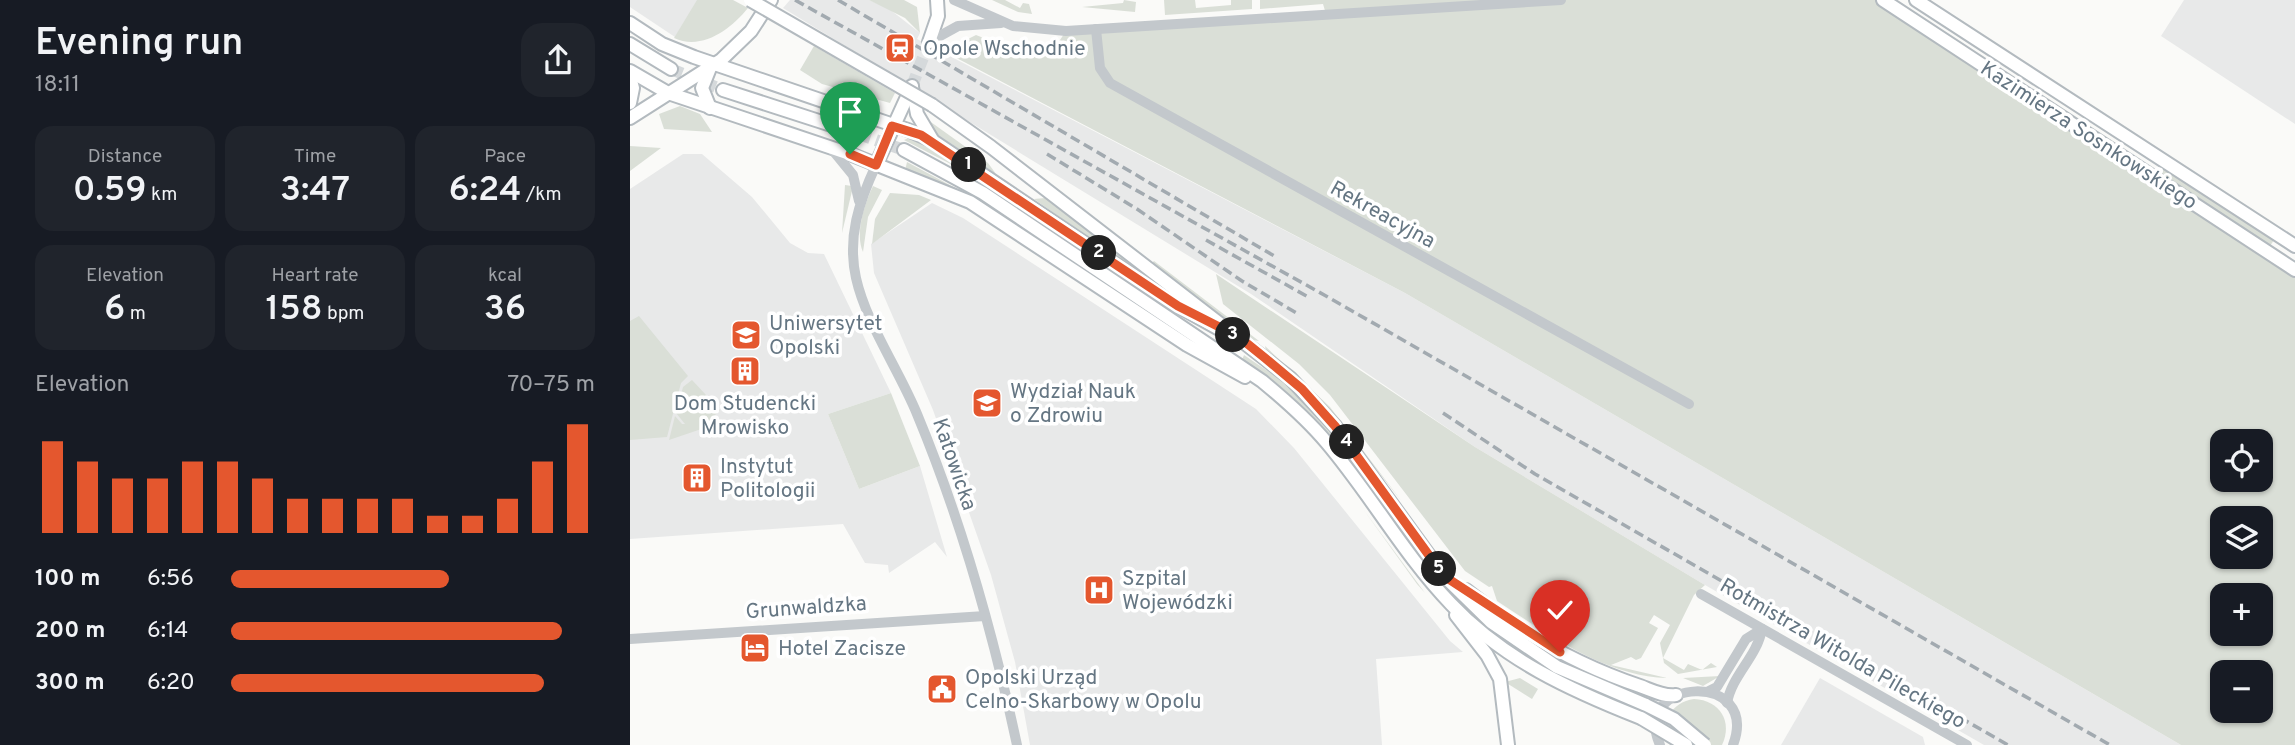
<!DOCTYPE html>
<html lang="en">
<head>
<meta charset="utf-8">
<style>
	body { margin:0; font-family:Overpass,sans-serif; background:#20242c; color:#f1f3f6; height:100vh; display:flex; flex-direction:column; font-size:26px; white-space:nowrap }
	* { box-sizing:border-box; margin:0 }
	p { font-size:23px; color:#9ea1a6 }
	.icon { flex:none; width:38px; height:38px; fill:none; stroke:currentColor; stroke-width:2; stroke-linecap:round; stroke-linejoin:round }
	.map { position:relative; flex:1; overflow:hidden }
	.sheet { display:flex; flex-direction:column; background:#171b24; width:630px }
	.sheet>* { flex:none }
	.controls { position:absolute; left:1580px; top:429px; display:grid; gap:14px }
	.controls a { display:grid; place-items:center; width:63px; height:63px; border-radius:14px; background:#171b24; box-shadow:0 2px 5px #0004; font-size:35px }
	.pin { position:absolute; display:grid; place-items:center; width:60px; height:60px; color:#fff; margin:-72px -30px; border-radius:50% 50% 50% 0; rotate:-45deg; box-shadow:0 0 7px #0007 }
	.pin .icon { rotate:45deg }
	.km { position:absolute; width:35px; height:35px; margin:-18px; border-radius:50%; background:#222; color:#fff; font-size:19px; line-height:35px; text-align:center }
	.round { display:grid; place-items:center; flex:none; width:74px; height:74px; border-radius:21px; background:#20242c }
	.summary { display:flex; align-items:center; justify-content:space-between; height:119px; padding:0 35px }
	h1 { font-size:38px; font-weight:600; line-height:52px }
	.metrics { display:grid; grid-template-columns:repeat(3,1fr); gap:10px; height:119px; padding:7px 35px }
	.metrics div { display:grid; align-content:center; border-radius:18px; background:#20242c; text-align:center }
	.metrics b { font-size:35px; font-weight:600 }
	.metrics small { font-size:19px; font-weight:400 }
	.metrics p { font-size:19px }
	.chart { height:196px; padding:14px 35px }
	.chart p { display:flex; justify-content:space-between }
	.chart svg { width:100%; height:126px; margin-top:7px; stroke:#e4572e; stroke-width:6 }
	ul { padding:0 35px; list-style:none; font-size:23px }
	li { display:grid; grid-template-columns:112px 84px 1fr; align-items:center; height:52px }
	li i { height:18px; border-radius:9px; background:#e4572e }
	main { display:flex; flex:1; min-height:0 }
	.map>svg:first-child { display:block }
	.built { fill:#e8e9e9 }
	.green { fill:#dadfd7; fill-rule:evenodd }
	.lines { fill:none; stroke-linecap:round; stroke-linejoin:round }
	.secondary-tunnel { stroke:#d5d9db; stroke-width:12; stroke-dasharray:12 6; stroke-linecap:butt }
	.secondary-casing { stroke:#b3babf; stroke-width:16 }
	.street { stroke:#c3c8cc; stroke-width:10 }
	.secondary { stroke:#fff; stroke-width:12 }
	.rail { stroke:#a2aab0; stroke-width:3.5; stroke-dasharray:10 5; stroke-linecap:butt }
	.secondary-bridge-casing { stroke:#b3babf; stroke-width:16; stroke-linecap:butt }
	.secondary-bridge { stroke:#fff; stroke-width:12 }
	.route-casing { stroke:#fff; stroke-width:14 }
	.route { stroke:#e4572e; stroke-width:9 }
	.labels { text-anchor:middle; stroke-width:7; stroke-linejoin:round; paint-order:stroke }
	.poi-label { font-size:21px; fill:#657683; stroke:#fff; text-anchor:start }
	.street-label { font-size:21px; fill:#657683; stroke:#fff }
</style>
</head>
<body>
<main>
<section class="sheet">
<div class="summary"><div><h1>Evening run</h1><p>18:11</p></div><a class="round"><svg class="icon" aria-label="share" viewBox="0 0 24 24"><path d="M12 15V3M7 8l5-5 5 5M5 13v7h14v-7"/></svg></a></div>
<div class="metrics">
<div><p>Distance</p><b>0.59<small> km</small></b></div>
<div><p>Time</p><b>3:47</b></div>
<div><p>Pace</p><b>6:24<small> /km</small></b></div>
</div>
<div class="metrics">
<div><p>Elevation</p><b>6<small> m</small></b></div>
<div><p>Heart rate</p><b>158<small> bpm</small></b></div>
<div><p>kcal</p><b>36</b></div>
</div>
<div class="chart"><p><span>Elevation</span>70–75 m</p>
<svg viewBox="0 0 160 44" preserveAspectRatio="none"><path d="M5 44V12M15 44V19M25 44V25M35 44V25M45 44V19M55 44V19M65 44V25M75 44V32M85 44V32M95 44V32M105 44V32M115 44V38M125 44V38M135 44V32M145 44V19M155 44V6"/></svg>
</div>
<ul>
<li><b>100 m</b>6:56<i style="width:60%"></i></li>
<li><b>200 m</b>6:14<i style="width:91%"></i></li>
<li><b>300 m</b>6:20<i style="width:86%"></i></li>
</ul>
</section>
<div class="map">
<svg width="1665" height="745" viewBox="0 0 1665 745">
	<rect width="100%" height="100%" fill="#fafaf8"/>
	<g class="built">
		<path d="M0 0H69L45 37 0 7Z"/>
		<path d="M160 0H239L258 8 290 33 287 39 775 293 1551 745H1354L1075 585 845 447 621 294 153 8Z"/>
		<path d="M1554 0H1665V124L1531 36Z"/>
		<path d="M53 154H72L122 197 160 243 178 253 194 254 261 393 198 414 229 489 290 466 317 557 305 542 259 573 258 565 235 563 213 524 0 539V189Z"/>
		<path d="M302 203 333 218 626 409 664 448 820 641 833 652 746 659 752 745H400L385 662 361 575 303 410 244 273 241 244Z"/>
		<path d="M1190 678 1293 737 1295 745H1151Z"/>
	</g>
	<g class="green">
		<path d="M67 0H103L118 8C101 29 72 51 44 38Z"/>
		<path d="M239 0H274L287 7 290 33 275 18Z"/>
		<path d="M362 0H375L390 8 393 3 399 4 402 14 388 12Z"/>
		<path d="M494 0 506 2 505 12 452 7 493 3Z"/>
		<path d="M534 0H565L566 8 601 5V0H622V9L535 15Z"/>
		<path d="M630 0H1253L1665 270V745H1551L775 293 317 53 320 48 346 35 389 52H422L436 31 696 14 693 4 630 9ZM1592 441H1631V480H1592ZM1592 518H1631V556H1592ZM1592 595H1631V634H1592ZM1592 672H1631V710H1592Z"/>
		<path d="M184 46 265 93 260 103 192 84 170 70Z"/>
		<path d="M50 106 70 114 82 132 34 129 29 114Z"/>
		<path d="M298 120 358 163 366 174 301 130 294 121Z"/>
		<path d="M283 136 343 173 342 175 274 140Z"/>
		<path d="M0 146 31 148 0 171Z"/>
		<path d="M277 162 344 198 275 171Z"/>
		<path d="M1534 167 1644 240 1640 246 1530 173Z"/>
		<path d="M215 185 222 186V191L212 233Z"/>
		<path d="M243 186 252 190 238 217 233 252C225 233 234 205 243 186Z"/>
		<path d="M260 193 289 195 301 200 242 244 245 219Z"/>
		<path d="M415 198 546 296 545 298 404 199Z"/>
		<path d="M524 261 629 341 622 340 522 263Z"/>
		<path d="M586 274 845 447 1075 585 1064 595 1033 658 1054 670 1058 664 1072 670 1081 663 1087 667 1048 674 1034 663 1030 643 1040 625 1024 615 1019 623 1028 628 1011 658 1006 660 1001 657 981 665 1037 678C974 676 918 634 867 601L862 586 859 587 835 571 700 395 669 364 593 304Z"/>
		<path d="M9 316 58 376 51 383 37 437 0 440V321Z"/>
		<path d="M635 346 700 407 773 503 698 408 636 351Z"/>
		<path d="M614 355C633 368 653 380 670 396 726 449 759 522 810 579 843 617 883 646 926 673L925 675C833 621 777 544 710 463 679 426 652 387 612 360Z"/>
		<path d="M62 380 90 410 84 416 89 423 39 440 45 416 52 424H55L46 413 53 387Z"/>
		<path d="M261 393 290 466 229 489 198 414Z"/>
		<path d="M733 509 795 593 787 584Z"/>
		<path d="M1090 676 1073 686 1053 678Z"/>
		<path d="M890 678 908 689 902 699 875 682Z"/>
		<path d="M1064 699C1090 700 1103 722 1092 745H1040C1029 724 1041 702 1064 699Z"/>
	</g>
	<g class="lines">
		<g class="secondary-tunnel">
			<path d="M41 69 93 90"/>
			<path d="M282 86 299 42"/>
			<path d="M229 134 274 150"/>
		</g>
		<g class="secondary-casing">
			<g id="secondary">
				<path d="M1253 0 1665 270"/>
				<path d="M1286 0 1665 246"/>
				<path d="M0 23 32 44 64 57 278 130 303 141 548 306 591 330"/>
				<path d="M299 42 308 16 307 0"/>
				<path d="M0 44 41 69"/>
				<path d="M80 68 72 88 80 108"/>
				<path d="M0 71 38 93 220 154 340 202 557 345 615 377"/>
				<path d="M0 77 3 88 0 103"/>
				<path d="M282 87 287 114 303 141"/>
				<path d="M93 90 229 134"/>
				<path d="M302 105 361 147 660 378 705 426 814 576 861 622 927 667 1016 705"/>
				<path d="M0 118 91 60 121 31 141 0"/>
				<path d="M274 150 353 193 632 381C655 400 678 420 697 443 741 495 774 555 821 604 874 660 940 690 1011 718"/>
				<path d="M246 165 282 86"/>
				<path d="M836 590C888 631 947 665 1010 686 1021 690 1034 697 1046 695"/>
				<path d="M826 615 857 655 870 679 878 745"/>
			</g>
		</g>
		<g class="street">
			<path d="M324 0 383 26 436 31 931 0"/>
			<path d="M466 29 470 68 480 83 1059 404"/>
			<path d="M299 42 328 26 371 23"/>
			<path d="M201 148 223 175 229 201"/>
			<path d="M246 165C229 202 217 237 226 278 236 323 269 370 287 414 331 520 363 633 387 745"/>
			<path d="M1071 594 1337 745"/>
			<path d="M0 639 355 616"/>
			<path d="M1079 691 1087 687 1116 639 1132 629"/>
			<path d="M1097 703C1102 675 1127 657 1132 629"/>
			<path d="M1030 745C1000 677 1131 670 1103 745"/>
		</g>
		<use href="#secondary" class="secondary"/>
		<g class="rail">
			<path d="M165 0 696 296 1480 745"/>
			<path d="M208 0 646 257"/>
			<path d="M417 154 507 209 612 281 670 315"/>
			<path d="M576 240 680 298"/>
			<path d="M813 413 905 474 1378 745"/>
		</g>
		<g class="secondary-bridge-casing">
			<g id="secondary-bridge">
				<path d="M120 0 302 105"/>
				<path d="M1016 705 1044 719 1075 745"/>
				<path d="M1011 718 1056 745"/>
			</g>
		</g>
		<use href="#secondary-bridge" class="secondary-bridge"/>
	</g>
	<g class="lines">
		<g class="route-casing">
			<path id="route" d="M220 154 246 165 262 126 291 135 548 306 609 337 635 358 672 389 705 426 814 576 930 652"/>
		</g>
		<use href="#route" class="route"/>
	</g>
	<defs>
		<g id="station-square" transform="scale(1.575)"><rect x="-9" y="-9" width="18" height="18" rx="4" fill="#e4572e" stroke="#fff"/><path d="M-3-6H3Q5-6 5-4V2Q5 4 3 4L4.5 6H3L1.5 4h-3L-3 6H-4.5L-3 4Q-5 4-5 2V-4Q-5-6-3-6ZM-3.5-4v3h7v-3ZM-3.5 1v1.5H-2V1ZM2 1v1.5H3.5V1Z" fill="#fff"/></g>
		<g id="university-square" transform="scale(1.575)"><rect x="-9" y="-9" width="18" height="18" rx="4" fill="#e4572e" stroke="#fff"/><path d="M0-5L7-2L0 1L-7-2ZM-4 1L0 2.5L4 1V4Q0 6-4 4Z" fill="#fff"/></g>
		<g id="building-square" transform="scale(1.575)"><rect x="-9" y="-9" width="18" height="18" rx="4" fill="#e4572e" stroke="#fff"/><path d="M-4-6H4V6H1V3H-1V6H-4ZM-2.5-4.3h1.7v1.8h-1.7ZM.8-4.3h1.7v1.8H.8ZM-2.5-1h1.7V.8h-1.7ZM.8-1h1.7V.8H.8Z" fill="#fff"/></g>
		<g id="hospital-square" transform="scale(1.575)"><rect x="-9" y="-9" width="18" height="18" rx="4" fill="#e4572e" stroke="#fff"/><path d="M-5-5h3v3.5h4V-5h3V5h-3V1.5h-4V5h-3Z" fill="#fff"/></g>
		<g id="hotel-square" transform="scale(1.575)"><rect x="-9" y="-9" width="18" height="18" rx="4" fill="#e4572e" stroke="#fff"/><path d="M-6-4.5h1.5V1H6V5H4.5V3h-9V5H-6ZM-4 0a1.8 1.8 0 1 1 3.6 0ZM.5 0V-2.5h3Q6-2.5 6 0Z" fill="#fff"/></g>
		<g id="civic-square" transform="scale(1.575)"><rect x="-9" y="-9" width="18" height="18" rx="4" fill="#e4572e" stroke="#fff"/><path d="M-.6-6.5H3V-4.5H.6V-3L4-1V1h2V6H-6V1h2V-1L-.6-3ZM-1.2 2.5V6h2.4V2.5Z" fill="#fff"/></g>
	</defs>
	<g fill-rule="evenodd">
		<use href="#station-square" x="270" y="48"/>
		<use href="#university-square" x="116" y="335"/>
		<use href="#building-square" x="115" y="371"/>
		<use href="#university-square" x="357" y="403"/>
		<use href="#building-square" x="67" y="478"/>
		<use href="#hospital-square" x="469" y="590"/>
		<use href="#hotel-square" x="125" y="648"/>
		<use href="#civic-square" x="312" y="689"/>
	</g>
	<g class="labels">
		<g class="poi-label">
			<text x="293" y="55">Opole Wschodnie</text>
			<text x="139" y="330">Uniwersytet<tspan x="139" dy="24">Opolski</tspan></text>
			<text x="380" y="398">Wydział Nauk<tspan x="380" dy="24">o Zdrowiu</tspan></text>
			<text x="115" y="410" text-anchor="middle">Dom Studencki<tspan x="115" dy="24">Mrowisko</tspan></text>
			<text x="90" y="473">Instytut<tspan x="90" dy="24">Politologii</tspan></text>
			<text x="492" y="585">Szpital<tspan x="492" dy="24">Wojewódzki</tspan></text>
			<text x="148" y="655">Hotel Zacisze</text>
			<text x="335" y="684">Opolski Urząd<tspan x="335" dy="24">Celno-Skarbowy w Opolu</tspan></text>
		</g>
		<g class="street-label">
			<text transform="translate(1459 135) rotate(33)" y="7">Kazimierza Sosnkowskiego</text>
			<text transform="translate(753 214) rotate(29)" y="7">Rekreacyjna</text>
			<text transform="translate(325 464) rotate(71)" y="7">Katowicka</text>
			<text transform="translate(176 607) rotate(-4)" y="7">Grunwaldzka</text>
			<text transform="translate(1213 653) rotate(30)" y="7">Rotmistrza Witolda Pileckiego</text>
		</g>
	</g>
</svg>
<div class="controls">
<a><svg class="icon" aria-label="locate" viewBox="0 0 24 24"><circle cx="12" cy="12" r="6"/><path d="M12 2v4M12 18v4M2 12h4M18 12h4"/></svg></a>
<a><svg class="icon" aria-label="layers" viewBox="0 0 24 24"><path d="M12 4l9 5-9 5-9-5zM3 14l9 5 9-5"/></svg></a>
<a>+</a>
<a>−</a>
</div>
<div class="pin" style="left:220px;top:154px;background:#1e9e55"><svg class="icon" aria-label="arrive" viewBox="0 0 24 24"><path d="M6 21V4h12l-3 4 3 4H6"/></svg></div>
<div class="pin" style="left:930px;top:652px;background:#d93025"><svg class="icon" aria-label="check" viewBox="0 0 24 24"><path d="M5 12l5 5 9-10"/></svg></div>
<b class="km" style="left:339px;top:165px">1</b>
<b class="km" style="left:469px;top:253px">2</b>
<b class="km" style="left:603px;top:335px">3</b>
<b class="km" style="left:717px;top:442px">4</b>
<b class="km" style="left:809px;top:569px">5</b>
</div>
</main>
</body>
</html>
